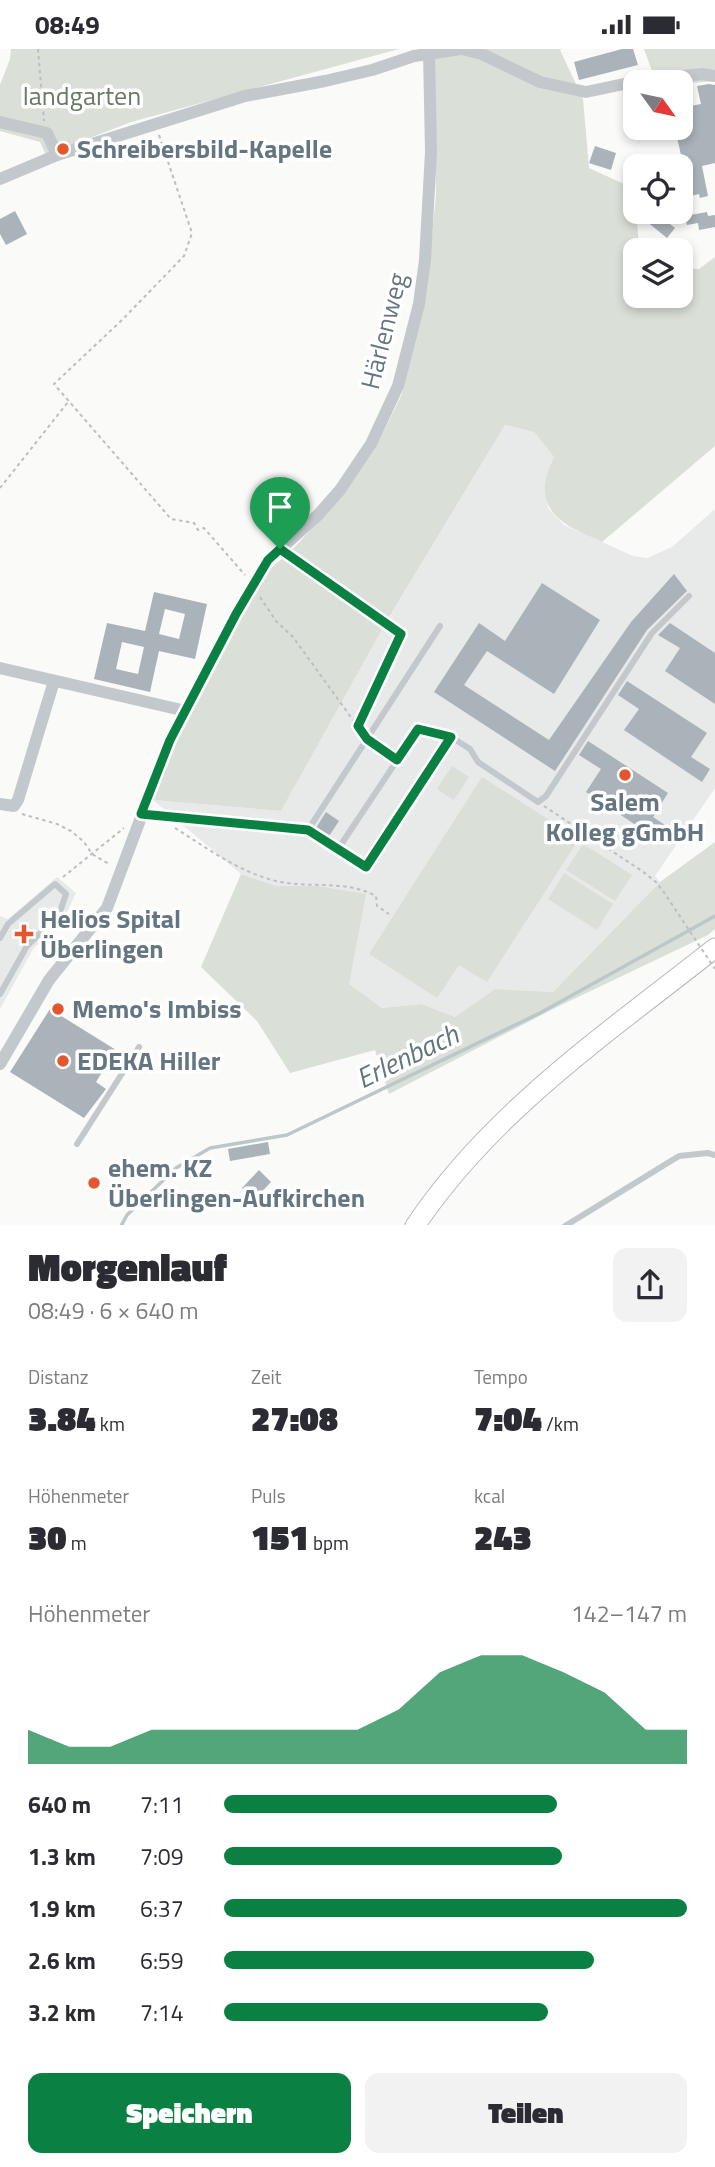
<!DOCTYPE html>
<html lang="de">
<head>
<meta charset="utf-8">
<style>
	body { margin:0; font-family:"Titillium Web",sans-serif; background:#f2f2f3; color:#2b2b33; height:100vh; display:flex; flex-direction:column; font-size:26px; white-space:nowrap }
	* { box-sizing:border-box; margin:0 }
	p { font-size:23px; color:#7c7c81 }
	.icon { flex:none; width:38px; height:38px; fill:none; stroke:currentColor; stroke-width:2; stroke-linecap:round; stroke-linejoin:round }
	.map { position:relative; height:1176px; overflow:hidden }
	.panel { display:flex; flex-direction:column; background:#fff; flex:1 }
	.panel>* { flex:none }
	.needle { width:46px; rotate:123deg }
	.tools { position:absolute; left:623px; top:21px; display:grid; gap:14px }
	.tools a { display:grid; place-items:center; width:70px; height:70px; border-radius:14px; background:#fff; box-shadow:0 4px 10px #0003; font-size:35px }
	.pin { position:absolute; display:grid; place-items:center; width:60px; height:60px; color:#fff; margin:-72px -30px; border-radius:50% 50% 50% 0; rotate:-45deg; box-shadow:0 0 7px #0007 }
	.pin .icon { rotate:45deg }
	.round { display:grid; place-items:center; flex:none; width:74px; height:74px; border-radius:14px; background:#f2f2f3 }
	.headline { display:flex; align-items:center; justify-content:space-between; height:119px; padding:0 28px }
	h1 { font-size:38px; font-weight:800; line-height:52px }
	.figures { display:grid; grid-template-columns:repeat(3,1fr); gap:10px; height:119px; padding:7px 28px }
	.figures div { display:grid; align-content:center }
	.figures b { font-size:35px; font-weight:800 }
	.figures small { font-size:19px; font-weight:400 }
	.figures p { font-size:19px }
	.chart { height:196px; padding:14px 28px }
	.chart p { display:flex; justify-content:space-between }
	.chart svg { width:100%; height:126px; margin-top:7px; fill:#0b8043; opacity:.7 }
	.primary-button { display:flex; gap:14px; margin-top:auto; padding:14px 28px }
	.primary-button a { flex:1; height:80px; border-radius:14px; background:#0b8043; color:#fff; font-size:28px; font-weight:800; line-height:80px; text-align:center }
	.primary-button a+a { background:#f2f2f3; color:#2b2b33 }
	ul { padding:0 28px; list-style:none; font-size:23px }
	li { display:grid; grid-template-columns:112px 84px 1fr; align-items:center; height:52px }
	li i { height:18px; border-radius:9px; background:#0b8043 }
	.status { display:flex; justify-content:space-between; align-items:center; height:49px; padding:0 35px; background:#fff; direction:ltr }
	.status svg { height:19px; fill:currentColor }
	.map>svg:first-child { display:block }
	.built { fill:#e8e9e9 }
	.green { fill:#dadfd7 }
	.lines { fill:none; stroke-linecap:round; stroke-linejoin:round }
	.stream { stroke:#bbc7cb; stroke-width:3.5 }
	.building { fill:#aab3b9; fill-rule:evenodd }
	.primary-casing { stroke:#b5babe; stroke-width:21 }
	.path { stroke:#bbbfc2; stroke-width:2; stroke-dasharray:3.5 3.5; stroke-linecap:butt }
	.lane { stroke:#c3c8cc; stroke-width:6 }
	.street { stroke:#c3c8cc; stroke-width:12 }
	.primary { stroke:#fff; stroke-width:19 }
	.path-bridge { stroke:#bbbfc2; stroke-width:2; stroke-dasharray:3.5 3.5; stroke-linecap:butt }
	.route-casing { stroke:#fff; stroke-width:14 }
	.route { stroke:#0b8043; stroke-width:9 }
	.poi-dot { fill:#e4572e; stroke:#fff; stroke-width:2.5 }
	.labels { text-anchor:middle; stroke-width:7; stroke-linejoin:round; paint-order:stroke }
	.park-label { font-size:26px; fill:#687a64; stroke:#fff }
	.poi-label { font-size:26px; font-weight:bold; fill:#657683; stroke:#fff; text-anchor:start }
	.street-label { font-size:26px; fill:#657683; stroke:#fff }
	.water-label { font-size:28px; font-style:italic; fill:#60757c; stroke:#fff }
</style>
</head>
<body>
<div class="status"><b>08:49</b><svg viewBox="0 0 49 12"><path d="M0 12V9h3v3zM5 12V6h3v6zM10 12V3h3v9zM15 12V0h3v12zM26 1h20v11H26zM47 4h2v5h-2z"/></svg></div>
<div class="map">
<svg width="715" height="1177" viewBox="0 0 715 1177">
	<rect width="100%" height="100%" fill="#fafaf8"/>
	<g class="built">
		<path d="M505 376 534 383 554 408 545 435 548 459 564 476 633 507 647 509 672 498 715 460V739L655 827 660 833 553 943 495 940 455 968 422 955 382 959 348 935 317 837H276L241 825 153 751 281 762 389 568Z"/>
		<path d="M57 828 76 844 64 869 33 900 0 960V867L8 870Z"/>
	</g>
	<g class="green">
		<path d="M11 0H399L131 73 46 106 40 93 0 82V36L10 10Z"/>
		<path d="M437 0H562L560 1 583 50 589 119 635 140 639 201H635V247H681V219L699 220 715 208V397L602 493C576 481 542 470 545 435 546 426 551 416 554 408L534 383 505 376 389 568 281 762 153 751 180 685 263 526 294 499 346 442 375 400 402 345 427 240 436 146 434 4Z"/>
		<path d="M644 0H715V32L681 35V33H656Z"/>
		<path d="M452 717 469 728 454 751 437 740Z"/>
		<path d="M482 728 579 790 487 933 459 916 437 949 369 905Z"/>
		<path d="M715 793V880L708 886 557 958 389 1045 375 1001 290 1024 257 972 201 918 241 825 276 837H317L366 845 349 935 382 959 422 955 455 968 495 940 553 943 660 833Z"/>
		<path d="M583 795 632 826 615 852 566 821Z"/>
		<path d="M564 824 613 855 597 881 548 850Z"/>
	</g>
	<g class="lines">
		<path class="stream" d="M121 1177 127 1166 176 1119 210 1099 287 1086 540 964 715 867"/>
	</g>
	<g class="building">
		<path d="M622 0H633L638 16 579 31 574 13Z"/>
		<path d="M709 35 715 36V114L702 117 708 147 700 149 699 145 690 147 675 79H681V59L701 55 697 37Z"/>
		<path d="M595 97 616 104 611 121 589 114Z"/>
		<path d="M15 162 27 185 6 196 0 185V170Z"/>
		<path d="M655 163 675 179 667 189 646 172Z"/>
		<path d="M707 163 708 167 715 166V178L699 181 698 174 687 176 685 167Z"/>
		<path d="M674 525 687 542 647 581 555 722 434 643 479 574 505 592 542 534 600 571 554 645 487 602 464 636 549 691 631 573Z"/>
		<path d="M154 543 207 555 195 610 159 602 150 643 94 630 107 574 145 582ZM165 560 185 565 179 590 159 585ZM122 593 144 598 138 625 116 620Z"/>
		<path d="M670 574 715 604V655L665 622 680 599 658 586Z"/>
		<path d="M627 632 707 684 691 708 710 720 702 733 624 681 639 660 618 646Z"/>
		<path d="M588 692 668 744 653 768 671 780 663 794 586 743 601 720 579 706Z"/>
		<path d="M326 763 339 772 329 787 316 779Z"/>
		<path d="M50 960 116 1001 96 1033 106 1040 84 1069 10 1023Z"/>
		<path d="M268 1093 270 1105 230 1112 228 1100Z"/>
		<path d="M259 1121 271 1133 254 1151 242 1139Z"/>
	</g>
	<g class="lines">
		<g class="primary-casing">
			<path id="primary" d="M415 1177C492 1062 609 983 715 899"/>
		</g>
		<g class="path">
			<path d="M38 0 44 72"/>
			<path d="M159 86 192 184 184 207 123 270 54 335 171 470 194 474 198 481 204 479 245 526"/>
			<path d="M0 439 68 353"/>
			<path d="M290 506 401 585 358 678 361 681"/>
			<path d="M260 548 276 572 293 588 358 678"/>
			<path d="M375 695 390 706"/>
			<path d="M544 757 642 822 656 833 663 842"/>
			<path d="M22 765 57 775 71 782 84 793 92 805 109 815"/>
			<path d="M175 779C207 799 239 823 276 832 309 840 344 830 376 847L377 857 389 865"/>
			<path d="M63 828 124 779"/>
		</g>
		<g class="lane">
			<path d="M143 766 308 781 367 818 451 688"/>
			<path d="M308 781 440 577"/>
			<path d="M338 800 418 680 451 688 470 700 478 713 538 753 546 747 652 584 689 547"/>
			<path d="M0 889 8 875 55 835 66 845 59 866 27 897 0 945"/>
			<path d="M77 1095 139 998"/>
			<path d="M565 1177 679 1107 708 1104 715 1106"/>
		</g>
		<g class="street">
			<path d="M462 0 482 5 540 33 586 43 638 32 702 25 715 27"/>
			<path d="M0 73 47 84 57 106"/>
			<path d="M0 130 57 106 245 47 325 32 372 21 414 7 461 0"/>
			<path d="M0 619 186 662"/>
			<path d="M0 755 14 757 18 751 54 632"/>
			<path d="M0 1015 49 931 107 859 170 691 252 536 268 511 318 466 340 441 371 395 398 337 419 255 425 211 431 103 429 3"/>
		</g>
		<use href="#primary" class="primary"/>
		<path class="path-bridge" d="M663 842 715 920"/>
	</g>
	<g class="lines">
		<g class="route-casing">
			<path id="route" d="M280 500 401 585 358 677 367 690 397 711 418 680 451 688 366 818 308 781 141 765 170 691 236 565 268 511Z"/>
		</g>
		<use href="#route" class="route"/>
	</g>
	<g class="poi-dot">
		<circle cx="63" cy="100" r="7"/>
		<circle cx="625" cy="726" r="7"/>
		<path d="M20.5 874.5h7v7h7v7h-7v7h-7v-7h-7v-7h7z"/>
		<circle cx="58" cy="960" r="7"/>
		<circle cx="63" cy="1012" r="7"/>
		<circle cx="94" cy="1134" r="7"/>
	</g>
	<g class="labels">
		<g class="park-label">
			<text x="82" y="56">landgarten</text>
		</g>
		<g class="poi-label">
			<text x="77" y="109">Schreibersbild-Kapelle</text>
			<text x="625" y="762" text-anchor="middle">Salem<tspan x="625" dy="30">Kolleg gGmbH</tspan></text>
			<text x="40" y="879">Helios Spital<tspan x="40" dy="30">Überlingen</tspan></text>
			<text x="72" y="969">Memo's Imbiss</text>
			<text x="77" y="1021">EDEKA Hiller</text>
			<text x="108" y="1128">ehem. KZ<tspan x="108" dy="30">Überlingen-Aufkirchen</tspan></text>
		</g>
		<g class="street-label">
			<text transform="translate(384 282) rotate(-76)" y="9">Härlenweg</text>
		</g>
		<g class="water-label">
			<text transform="translate(407 1007) rotate(-26)" y="10">Erlenbach</text>
		</g>
	</g>
</svg>
<div class="tools">
<a><svg class="needle" viewBox="-14 -14 28 28"><path d="M0-13l5 13h-10z" fill="#e53935"/><path d="M0 13l5-13h-10z" fill="#7c7c81"/></svg></a>
<a><svg class="icon" aria-label="locate" viewBox="0 0 24 24"><circle cx="12" cy="12" r="6"/><path d="M12 2v4M12 18v4M2 12h4M18 12h4"/></svg></a>
<a><svg class="icon" aria-label="layers" viewBox="0 0 24 24"><path d="M12 4l9 5-9 5-9-5zM3 14l9 5 9-5"/></svg></a>
</div>
<div class="pin" style="left:280px;top:500px;background:#1e9e55"><svg class="icon" aria-label="arrive" viewBox="0 0 24 24"><path d="M6 21V4h12l-3 4 3 4H6"/></svg></div>
</div>
<section class="panel">
<div class="headline"><div><h1>Morgenlauf</h1><p>08:49 · 6 × 640 m</p></div><a class="round"><svg class="icon" aria-label="share" viewBox="0 0 24 24"><path d="M12 15V3M7 8l5-5 5 5M5 13v7h14v-7"/></svg></a></div>
<div class="figures">
<div><p>Distanz</p><b>3.84<small> km</small></b></div>
<div><p>Zeit</p><b>27:08</b></div>
<div><p>Tempo</p><b>7:04<small> /km</small></b></div>
</div>
<div class="figures">
<div><p>Höhenmeter</p><b>30<small> m</small></b></div>
<div><p>Puls</p><b>151<small> bpm</small></b></div>
<div><p>kcal</p><b>243</b></div>
</div>
<div class="chart"><p><span>Höhenmeter</span>142–147 m</p>
<svg viewBox="0 0 160 44" preserveAspectRatio="none"><path d="M0 44V32L10 38L20 38L30 32L40 32L50 32L60 32L70 32L80 32L90 25L100 12L110 6L120 6L130 12L140 19L150 32L160 32V44z"/></svg>
</div>
<ul>
<li><b>640 m</b>7:11<i style="width:72%"></i></li>
<li><b>1.3 km</b>7:09<i style="width:73%"></i></li>
<li><b>1.9 km</b>6:37<i style="width:100%"></i></li>
<li><b>2.6 km</b>6:59<i style="width:80%"></i></li>
<li><b>3.2 km</b>7:14<i style="width:70%"></i></li>
</ul>
<div class="primary-button"><a>Speichern</a><a>Teilen</a></div>
</section>
</body>
</html>
